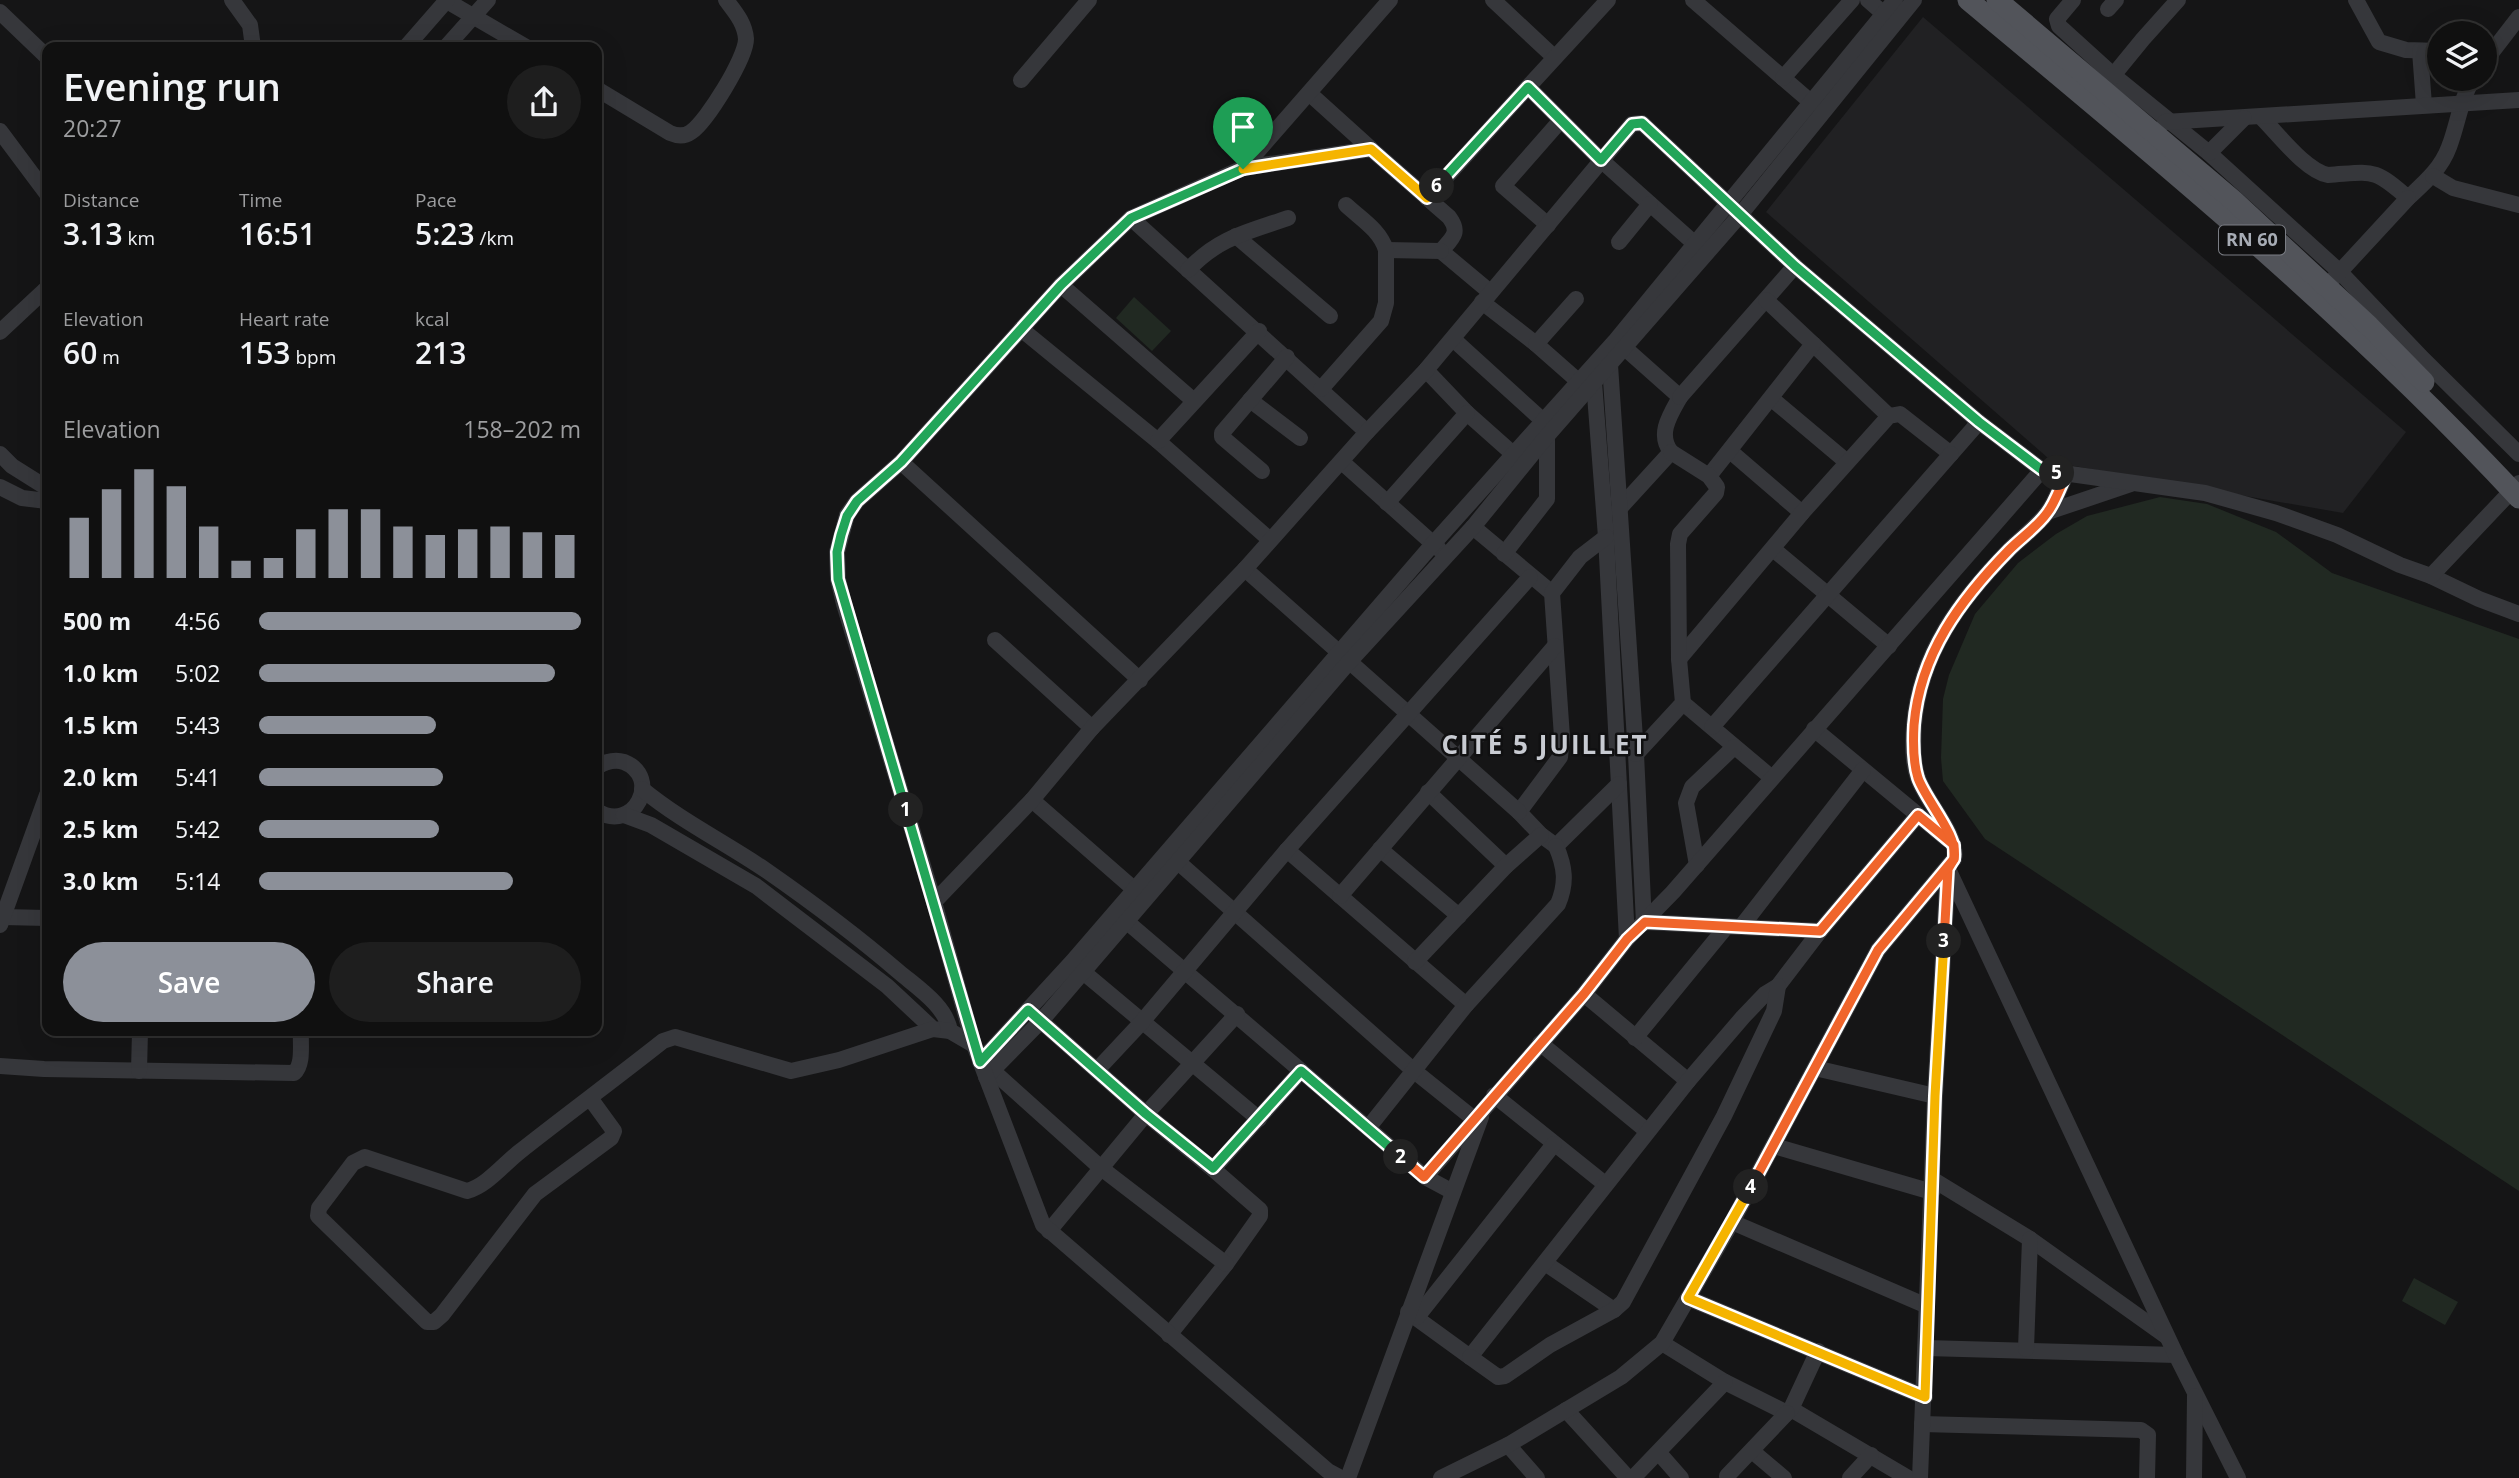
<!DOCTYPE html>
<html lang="en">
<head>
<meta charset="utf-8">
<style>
	body { margin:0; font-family:"Open Sans",sans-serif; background:#1e1e1e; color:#f1f3f6; height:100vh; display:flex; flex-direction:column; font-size:26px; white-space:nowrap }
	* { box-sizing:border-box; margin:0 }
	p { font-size:23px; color:#9c9d9f }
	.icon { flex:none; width:38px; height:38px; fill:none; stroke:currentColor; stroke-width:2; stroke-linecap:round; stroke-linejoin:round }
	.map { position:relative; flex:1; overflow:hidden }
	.drawer { position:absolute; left:42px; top:42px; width:560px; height:994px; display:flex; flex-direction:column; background:#101010; border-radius:14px; box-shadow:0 7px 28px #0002,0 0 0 2px #303030 }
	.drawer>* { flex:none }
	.fabs { position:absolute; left:2427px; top:21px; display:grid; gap:14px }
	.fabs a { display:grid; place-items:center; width:70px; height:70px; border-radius:50%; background:#101010; box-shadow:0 7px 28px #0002,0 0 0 2px #303030; font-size:35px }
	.pin { position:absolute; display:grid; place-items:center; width:60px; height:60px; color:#fff; margin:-72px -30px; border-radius:50% 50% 50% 0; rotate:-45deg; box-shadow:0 0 7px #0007 }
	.pin .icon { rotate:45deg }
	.km { position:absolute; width:35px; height:35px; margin:-18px; border-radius:50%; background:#222; color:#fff; font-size:19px; line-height:35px; text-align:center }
	.round { display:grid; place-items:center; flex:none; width:74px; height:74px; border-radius:37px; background:#1e1e1e }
	.summary { display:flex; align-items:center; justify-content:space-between; height:119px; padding:0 21px }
	h1 { font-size:38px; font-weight:600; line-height:52px }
	.metrics { display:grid; grid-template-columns:repeat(3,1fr); gap:10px; height:119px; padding:7px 21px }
	.metrics div { display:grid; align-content:center }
	.metrics b { font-size:30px; font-weight:600 }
	.metrics small { font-size:19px; font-weight:400 }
	.metrics p { font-size:19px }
	.chart { height:196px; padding:14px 21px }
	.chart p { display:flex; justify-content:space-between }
	.chart svg { width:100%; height:126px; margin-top:7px; stroke:#8c9099; stroke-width:6 }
	.action { display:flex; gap:14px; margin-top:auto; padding:14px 21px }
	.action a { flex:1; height:80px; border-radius:42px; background:#8c9099; color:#fff; font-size:28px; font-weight:600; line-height:80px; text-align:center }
	.action a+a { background:#1e1e1e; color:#f1f3f6 }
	ul { padding:0 21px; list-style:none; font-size:23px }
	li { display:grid; grid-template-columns:112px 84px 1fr; align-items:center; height:52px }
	li i { height:18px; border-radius:9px; background:#8c9099 }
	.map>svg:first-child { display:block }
	.built { fill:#212123 }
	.green { fill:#212922 }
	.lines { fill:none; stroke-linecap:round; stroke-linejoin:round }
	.minor { stroke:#36373b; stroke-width:16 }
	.major { stroke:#52545a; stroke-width:21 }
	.split-1-casing { stroke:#fff; stroke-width:14 }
	.split-2-casing { stroke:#fff; stroke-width:14 }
	.split-3-casing { stroke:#fff; stroke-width:14 }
	.split-4-casing { stroke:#fff; stroke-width:14 }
	.split-5-casing { stroke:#fff; stroke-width:14 }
	.split-6-casing { stroke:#fff; stroke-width:14 }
	.split-7-casing { stroke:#fff; stroke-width:14 }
	.split-1 { stroke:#22a559; stroke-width:9 }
	.split-2 { stroke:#22a559; stroke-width:9 }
	.split-3 { stroke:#f0652b; stroke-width:9 }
	.split-4 { stroke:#f5b400; stroke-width:9 }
	.split-5 { stroke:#f0652b; stroke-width:9 }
	.split-6 { stroke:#22a559; stroke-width:9 }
	.split-7 { stroke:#f5b400; stroke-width:9 }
	.labels { text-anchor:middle; stroke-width:5; stroke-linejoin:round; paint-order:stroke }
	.shield { fill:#101011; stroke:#7a7d84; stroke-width:2 }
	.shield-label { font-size:18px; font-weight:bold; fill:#a7acb5 }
	.district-label { font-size:26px; font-weight:bold; letter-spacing:2px; fill:#c8cbd2; stroke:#101011 }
</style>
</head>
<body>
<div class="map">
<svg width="2519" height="1478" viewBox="0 0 2519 1478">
	<rect width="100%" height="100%" fill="#151516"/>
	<path class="built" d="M1923 17 2406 432 2343 513 2057 463 2048 458 1766 212Z"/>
	<g class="green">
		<path d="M1134 297 1171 331 1152 351 1116 318Z"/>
		<path d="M2160 497 2207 504 2276 532 2332 573 2519 639V1191L1985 839 1943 781 1941 758 1943 699 1949 675 1975 614 2018 563 2056 534 2087 516Z"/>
		<path d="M2414 1278 2458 1302 2445 1325 2402 1301Z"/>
	</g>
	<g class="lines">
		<g class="minor">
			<path d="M232 0 250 25 253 47"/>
			<path d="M1493 0 1554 57"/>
			<path d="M1693 0 1812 103"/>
			<path d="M1868 0 1884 14"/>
			<path d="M2073 0 2057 19 2059 26 2113 75 2209 153 2340 272 2423 359 2519 454"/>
			<path d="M2356 0 2379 42 2406 50 2440 51"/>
			<path d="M447 1 526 47"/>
			<path d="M2108 9 2116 0"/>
			<path d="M0 12 47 57"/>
			<path d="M406 47 447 0"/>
			<path d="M446 47 488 0"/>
			<path d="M2420 51 2424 105"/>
			<path d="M2485 61 2519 17"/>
			<path d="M1783 78 1852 0"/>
			<path d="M1021 80 1089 0"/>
			<path d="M2107 83 2143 39 2178 0"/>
			<path d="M1528 87 1608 0"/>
			<path d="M597 89 670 133C677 136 684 137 691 132 707 121 746 58 746 39 745 23 735 12 726 0"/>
			<path d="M1309 93 1371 149"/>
			<path d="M2262 118C2279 135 2305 170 2328 175 2373 172 2373 167 2408 198 2424 183 2441 169 2449 147 2458 124 2460 100 2473 79"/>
			<path d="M2165 122 2519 100"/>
			<path d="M0 131 47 194"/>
			<path d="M2209 153 2244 118"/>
			<path d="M1243 168 1371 149 1449 217C1461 233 1452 238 1441 251L1490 292"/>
			<path d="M2433 176 2453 188 2519 205"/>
			<path d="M1427 198 1528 87 1601 160 1704 252"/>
			<path d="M1131 218 1367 432"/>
			<path d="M1548 225 1503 186 1561 120"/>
			<path d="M1236 236 1330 316"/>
			<path d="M1619 242 1650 204"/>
			<path d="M1386 250 1441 251"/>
			<path d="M1188 270C1219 237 1248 232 1288 218"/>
			<path d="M2335 277 2408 198"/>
			<path d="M1061 285 1194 401"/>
			<path d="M1482 302 1536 344 1586 388"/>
			<path d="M1021 329 1158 441 1269 539"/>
			<path d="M0 332 47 288"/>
			<path d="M1453 339 1551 428"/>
			<path d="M1617 341 1680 397C1670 415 1657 434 1671 452L1619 509"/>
			<path d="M1536 344 1576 299"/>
			<path d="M1813 344 1889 416"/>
			<path d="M1610 365 1636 754 1644 923"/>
			<path d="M1426 370 1467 413 1521 461"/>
			<path d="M1594 382 1606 537 1627 939"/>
			<path d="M1321 389 1381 321 1386 303V250C1380 230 1361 219 1346 205"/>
			<path d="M1680 397 1795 266"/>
			<path d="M1772 399 1847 462"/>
			<path d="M1250 400 1300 438"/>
			<path d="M1158 441 1259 331"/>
			<path d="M1730 451 1802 513"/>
			<path d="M0 454 12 466 47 488"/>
			<path d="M901 462 1140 680"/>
			<path d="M1342 462 1439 549"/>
			<path d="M1262 471 1222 437V433L1287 357"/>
			<path d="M1709 476 1813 344 1766 300"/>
			<path d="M0 487 22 498 47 501"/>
			<path d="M1387 503 1467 413"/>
			<path d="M2048 512 2131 484"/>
			<path d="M1473 527 1552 593"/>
			<path d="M1606 537 1580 557 1552 593 1562 737 1560 757 1519 812 1541 835 1556 846 1619 784"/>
			<path d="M1773 549 1889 646"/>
			<path d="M1504 554 1547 499V436"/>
			<path d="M1245 569 1519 812"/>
			<path d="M2431 576 2479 599 2519 614"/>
			<path d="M995 640 1092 728"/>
			<path d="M1679 659 1802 513 1889 416 1900 414 1951 454 1979 422"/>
			<path d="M1683 703 1772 778"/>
			<path d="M1712 727 1951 454"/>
			<path d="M1814 729 1947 839"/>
			<path d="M1636 754 1683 703 1679 659 1678 544 1680 534 1716 493 1717 487 1709 476 1671 452"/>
			<path d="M597 767C605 762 614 759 624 762 662 777 635 834 597 811"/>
			<path d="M642 789C681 821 726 843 767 871 813 903 857 936 899 972 918 988 946 1006 950 1031"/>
			<path d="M1428 792 1506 866"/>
			<path d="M1032 800 1135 890"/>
			<path d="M624 815 651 825 756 886 887 986 933 1029 950 1031 974 1045"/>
			<path d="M1380 849 1459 916"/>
			<path d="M1287 850 1466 1005"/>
			<path d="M1169 854 1413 1070 1474 1119"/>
			<path d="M1697 865 1686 803 1692 787 1734 747"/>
			<path d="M1340 896 1555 646"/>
			<path d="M934 902 1032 800 1092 728 1245 569 1367 432 1426 370 1632 124 1642 123 1795 266 1979 422 2042 470 2205 493 2276 513 2337 535 2400 565 2431 576 2519 483"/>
			<path d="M1119 915 1425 1177 1453 1192"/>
			<path d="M3 917 47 918"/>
			<path d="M1645 922 1820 931"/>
			<path d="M0 925 47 795"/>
			<path d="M1741 927 1863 770"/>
			<path d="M1415 962 1506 866 1541 835"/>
			<path d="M1076 966 1259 1119"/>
			<path d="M1584 994 1688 1081"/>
			<path d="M1035 1016 1146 1114 1213 1169 1260 1210V1216L1226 1264 1169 1335"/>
			<path d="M1635 1038 1727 926"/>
			<path d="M1540 1043 1647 1131"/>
			<path d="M980 1062 1072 962 1433 544 1616 340 1895 0"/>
			<path d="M0 1066 44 1069 294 1073C304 1064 300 1044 301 1031"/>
			<path d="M1815 1068 1935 1096"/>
			<path d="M1097 1070 1141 1023 1287 850 1530 577"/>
			<path d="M139 1071 140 1031"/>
			<path d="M994 1072 1101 1168 1226 1264"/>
			<path d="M986 1077 1041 1021 1349 662 1473 527 1547 436 1740 215 1914 0"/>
			<path d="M1494 1095 1605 1184"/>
			<path d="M590 1098 614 1131 611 1138 535 1194 442 1315 434 1322H427L318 1216 319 1208 353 1163 365 1157 467 1191C486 1186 502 1166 518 1153 566 1115 615 1079 663 1041L675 1037 791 1071 839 1060 933 1029"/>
			<path d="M1368 1128 1466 1005 1558 904C1567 883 1565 867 1556 846"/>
			<path d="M1774 1146 1932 1192"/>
			<path d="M1213 1169 1301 1071"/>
			<path d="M1425 1177 1584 994 1627 939 1673 892 2042 470"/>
			<path d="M1932 1179 2030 1239 2166 1336"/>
			<path d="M1732 1222 1927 1306"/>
			<path d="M1049 1231 1146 1114 1237 1014"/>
			<path d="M1545 1263 1614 1310"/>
			<path d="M1688 1298 1925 1397"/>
			<path d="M1408 1312 1470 1357 1688 1081 1743 1017 1765 994 1778 986 1820 931 1918 815"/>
			<path d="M1417 1317 1554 1144"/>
			<path d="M1662 1343 1725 1382 1787 1413 1791 1409 1908 1478"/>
			<path d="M1926 1348 2176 1355"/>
			<path d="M2026 1349 2030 1239"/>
			<path d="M1470 1357 1498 1377 1505 1376 1550 1345 1614 1310 1623 1302 1724 1116 1774 1011 1778 986"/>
			<path d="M1791 1409 1818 1351"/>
			<path d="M1566 1410 1628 1478"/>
			<path d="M1922 1424 2141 1430 2148 1435 2147 1478"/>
			<path d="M1508 1445 1537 1478"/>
			<path d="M1752 1451 1784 1478"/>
			<path d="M1659 1453 1681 1478"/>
			<path d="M1727 1476 1787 1413"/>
			<path d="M1341 1478 1328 1471 1043 1225 974 1045 934 902 844 604 838 579 837 552 847 515 857 501 901 462 1061 285 1131 218 1243 168 1390 0"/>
			<path d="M1348 1478 1481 1117"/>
			<path d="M1441 1478 1508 1445 1621 1377 1662 1343 1732 1222 1878 950 1954 859C1959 835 1926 802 1918 778 1912 762 1913 741 1914 725 1920 653 1960 600 2009 550 2021 538 2036 527 2047 513 2055 503 2060 487 2066 475"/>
			<path d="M1633 1478 1725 1382"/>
			<path d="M1850 1478 1871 1455"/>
			<path d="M1920 1478 1935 1096 1948 869 2176 1355 2238 1478"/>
			<path d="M2194 1478 2195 1396"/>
		</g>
		<g class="major">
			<path d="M1968 0C2158 158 2350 316 2519 498"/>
			<path d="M1997 0 2233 200 2369 326 2424 382"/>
		</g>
	</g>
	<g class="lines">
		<g class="split-1-casing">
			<path id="split-1" d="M906 810 838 579 837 552 841 535 847 516 857 501 901 462 1061 285 1131 218 1243 169"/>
		</g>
		<g class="split-2-casing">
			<path id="split-2" d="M906 810 980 1062 1028 1010 1146 1114 1213 1168 1301 1071 1401 1157"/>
		</g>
		<g class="split-3-casing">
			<path id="split-3" d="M1401 1157 1424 1177 1584 994 1627 939 1645 922 1820 931 1918 815 1954 845V859L1948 869 1944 941"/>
		</g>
		<g class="split-4-casing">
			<path id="split-4" d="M1751 1187 1688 1298 1925 1397 1935 1096 1944 941"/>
		</g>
		<g class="split-5-casing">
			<path id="split-5" d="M1751 1187 1878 950 1954 859C1959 836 1926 801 1918 778 1913 762 1913 742 1914 725 1920 654 1960 600 2009 550 2021 538 2037 527 2047 513 2055 503 2060 487 2066 475L2057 473"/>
		</g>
		<g class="split-6-casing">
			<path id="split-6" d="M1437 186 1528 87 1601 160 1632 124 1642 123 1795 266 1979 422 2042 470 2057 473"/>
		</g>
		<g class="split-7-casing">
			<path id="split-7" d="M1243 169 1371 149 1427 198 1437 186"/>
		</g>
		<use href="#split-1" class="split-1"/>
		<use href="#split-2" class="split-2"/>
		<use href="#split-3" class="split-3"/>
		<use href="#split-4" class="split-4"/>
		<use href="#split-5" class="split-5"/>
		<use href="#split-6" class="split-6"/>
		<use href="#split-7" class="split-7"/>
	</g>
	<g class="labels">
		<rect class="shield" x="2219" y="225.5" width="66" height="29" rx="5"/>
		<g class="shield-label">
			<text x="2252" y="246">RN 60</text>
		</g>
		<g class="district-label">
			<text x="1545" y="754">CITÉ 5 JUILLET</text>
		</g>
	</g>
</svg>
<div class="fabs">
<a><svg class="icon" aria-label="layers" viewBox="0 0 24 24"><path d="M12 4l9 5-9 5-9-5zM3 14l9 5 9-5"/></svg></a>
</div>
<div class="pin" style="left:1243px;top:169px;background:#1e9e55"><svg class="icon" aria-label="arrive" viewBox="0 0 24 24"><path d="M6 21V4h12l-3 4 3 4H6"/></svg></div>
<b class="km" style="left:906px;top:810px">1</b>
<b class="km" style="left:1401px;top:1157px">2</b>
<b class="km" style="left:1944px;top:941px">3</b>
<b class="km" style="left:1751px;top:1187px">4</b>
<b class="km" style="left:2057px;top:473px">5</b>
<b class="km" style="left:1437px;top:186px">6</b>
<section class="drawer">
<div class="summary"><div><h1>Evening run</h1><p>20:27</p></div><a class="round"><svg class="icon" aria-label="share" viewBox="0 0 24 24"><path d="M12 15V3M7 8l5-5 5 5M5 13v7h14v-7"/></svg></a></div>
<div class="metrics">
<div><p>Distance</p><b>3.13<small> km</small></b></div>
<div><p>Time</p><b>16:51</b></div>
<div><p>Pace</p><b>5:23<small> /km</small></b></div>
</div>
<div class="metrics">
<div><p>Elevation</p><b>60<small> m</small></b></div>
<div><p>Heart rate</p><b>153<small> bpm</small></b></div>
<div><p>kcal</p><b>213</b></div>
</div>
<div class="chart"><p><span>Elevation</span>158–202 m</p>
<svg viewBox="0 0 160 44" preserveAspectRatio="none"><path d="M5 44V23M15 44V13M25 44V6M35 44V12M45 44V26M55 44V38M65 44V37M75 44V27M85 44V20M95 44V20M105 44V26M115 44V29M125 44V27M135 44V26M145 44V28M155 44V29"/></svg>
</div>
<ul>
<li><b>500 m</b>4:56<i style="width:100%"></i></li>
<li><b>1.0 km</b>5:02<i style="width:92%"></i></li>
<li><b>1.5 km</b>5:43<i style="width:55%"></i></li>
<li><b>2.0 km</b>5:41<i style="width:57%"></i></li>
<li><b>2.5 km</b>5:42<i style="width:56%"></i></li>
<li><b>3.0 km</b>5:14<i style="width:79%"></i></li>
</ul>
<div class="action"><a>Save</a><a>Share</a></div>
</section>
</div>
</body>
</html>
